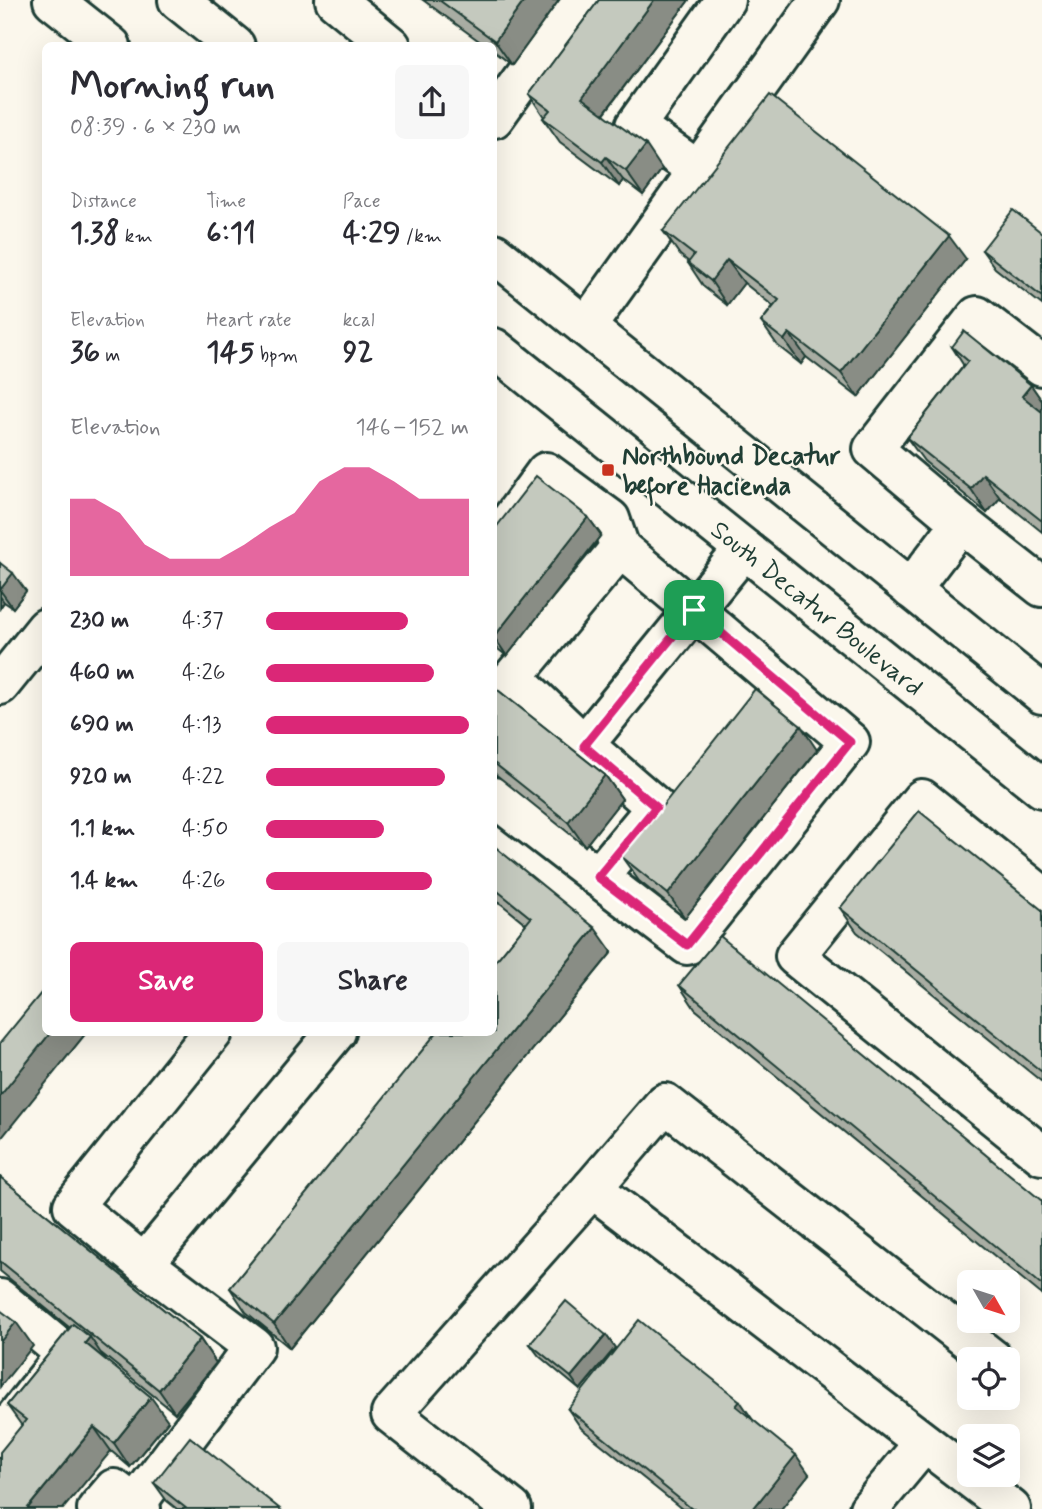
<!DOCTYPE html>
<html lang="en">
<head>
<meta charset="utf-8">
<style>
	body { margin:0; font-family:Mynerve,sans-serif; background:#f7f7f7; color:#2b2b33; height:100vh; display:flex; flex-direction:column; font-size:26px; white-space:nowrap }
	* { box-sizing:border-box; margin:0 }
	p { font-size:23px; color:#7c7c81 }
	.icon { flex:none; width:38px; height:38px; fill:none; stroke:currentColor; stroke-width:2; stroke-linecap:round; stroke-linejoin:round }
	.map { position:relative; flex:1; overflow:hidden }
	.details { position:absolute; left:42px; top:42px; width:455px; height:994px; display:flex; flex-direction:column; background:#fff; border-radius:10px; box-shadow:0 7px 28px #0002 }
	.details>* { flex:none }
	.needle { width:46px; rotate:129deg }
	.fabs { position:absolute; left:957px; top:1270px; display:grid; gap:14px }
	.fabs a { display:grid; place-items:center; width:63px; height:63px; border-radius:10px; background:#fff; box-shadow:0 7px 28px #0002; font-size:35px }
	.pin { position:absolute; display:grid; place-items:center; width:60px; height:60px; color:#fff; margin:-30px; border-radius:14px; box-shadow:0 4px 10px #0006 }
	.round { display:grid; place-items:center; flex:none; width:74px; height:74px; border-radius:10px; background:#f7f7f7 }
	.overview { display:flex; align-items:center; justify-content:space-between; height:119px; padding:0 28px }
	h1 { font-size:38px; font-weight:700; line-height:52px }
	.stats { display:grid; grid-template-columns:repeat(3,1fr); gap:10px; height:119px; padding:7px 28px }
	.stats div { display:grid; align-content:center }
	.stats b { font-size:30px; font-weight:700 }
	.stats small { font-size:19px; font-weight:400 }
	.stats p { font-size:19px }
	.chart { height:196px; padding:14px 28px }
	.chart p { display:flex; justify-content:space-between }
	.chart svg { width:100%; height:126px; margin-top:7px; fill:#db2777; opacity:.7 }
	.primary-button { display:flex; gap:14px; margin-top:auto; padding:14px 28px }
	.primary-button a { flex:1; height:80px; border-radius:10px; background:#db2777; color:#fff; font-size:28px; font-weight:700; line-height:80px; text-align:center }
	.primary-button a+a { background:#f7f7f7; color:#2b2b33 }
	ul { padding:0 28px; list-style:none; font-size:23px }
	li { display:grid; grid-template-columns:112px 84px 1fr; align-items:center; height:52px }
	li i { height:18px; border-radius:9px; background:#db2777 }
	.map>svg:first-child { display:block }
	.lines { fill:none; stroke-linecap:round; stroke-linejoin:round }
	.minor-casing { stroke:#1f3d34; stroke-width:44 }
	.major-casing { stroke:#1f3d34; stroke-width:44 }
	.minor { stroke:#fbf7ec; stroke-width:38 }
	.major { stroke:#fbf7ec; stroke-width:38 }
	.wall { fill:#a9ada3; stroke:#1f3d34; stroke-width:2 }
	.shaded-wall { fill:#898d85; stroke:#1f3d34; stroke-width:2 }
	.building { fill:#c4c9be; stroke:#1f3d34; stroke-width:2 }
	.route-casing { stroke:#fff; stroke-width:14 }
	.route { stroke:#db2777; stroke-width:9 }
	.poi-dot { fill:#c8321e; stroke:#fbf7ec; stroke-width:2.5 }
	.labels { text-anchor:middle; stroke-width:5; stroke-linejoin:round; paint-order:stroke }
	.poi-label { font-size:26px; font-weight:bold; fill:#1f3d34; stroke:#fbf7ec; text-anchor:start }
	.street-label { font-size:26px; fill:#1f3d34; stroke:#fbf7ec }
</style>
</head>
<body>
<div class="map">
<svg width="1042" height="1509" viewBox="0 0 1042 1509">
	<rect width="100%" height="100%" fill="#fbf7ec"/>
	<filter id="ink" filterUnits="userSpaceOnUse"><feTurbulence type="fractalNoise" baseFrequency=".0143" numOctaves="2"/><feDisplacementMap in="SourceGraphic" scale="14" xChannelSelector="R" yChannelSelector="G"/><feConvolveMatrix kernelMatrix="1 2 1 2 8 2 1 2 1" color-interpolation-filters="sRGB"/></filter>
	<g filter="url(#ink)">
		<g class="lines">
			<g class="minor-casing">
				<g id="minor">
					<path d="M335 0 391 46"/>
					<path d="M494 118 579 0"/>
					<path d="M699 171 635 126 725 0"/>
					<path d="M586 327 820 0"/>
					<path d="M1042 366 977 316 873 449 961 523 1042 587"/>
					<path d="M494 543 546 472 610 519 620 548"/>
					<path d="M911 589 961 523"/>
					<path d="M0 685 46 628"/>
					<path d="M584 745 513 677 620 548 694 610 850 742 687 945 598 877 656 807 584 745 744 549"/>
					<path d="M494 797 598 877"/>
					<path d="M1042 896 922 799 795 956 1042 1155"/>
					<path d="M494 922 520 942 494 975"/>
					<path d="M144 1264 73 1206 213 1032"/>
					<path d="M0 1299 66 1354 0 1437"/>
					<path d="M994 1360 665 1103 592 1188 1011 1509"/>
					<path d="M135 1505 254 1347 144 1264 336 1032"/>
					<path d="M97 1509 114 1489 141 1509"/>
					<path d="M512 1509 391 1414 592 1188"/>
					<path d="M869 1509 924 1443"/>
				</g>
			</g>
			<g class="major-casing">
				<g id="major">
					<path d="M53 0 111 46"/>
					<path d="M178 0 235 46"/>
					<path d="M494 253 1042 694"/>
					<path id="s1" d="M494 348 1042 788"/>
				</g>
			</g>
			<use href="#minor" class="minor"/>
			<use href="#major" class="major"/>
		</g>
		<g class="wall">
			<path d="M423 0H559L512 65 494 51V46H486Z"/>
			<path d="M599 0H689L604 114 662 169 643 195 623 180 619 186 560 142 543 118 544 117 529 94Z"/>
			<path d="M663 231 966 259 858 397 806 357 801 364 778 346 761 322 773 306 744 283 727 305 704 287 688 263 689 262 680 255Z"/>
			<path d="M1042 233V305L995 268 982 250Z"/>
			<path d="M952 347 1031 385 1042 401V532L1000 498 987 513 924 461 907 438 964 366Z"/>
			<path d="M588 517 601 535 507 656 494 646V530Z"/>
			<path d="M0 563 26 591 13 608 4 602 0 608Z"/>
			<path d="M494 687 605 775 622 799 585 846 494 773Z"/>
			<path d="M817 750 685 918 639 881 622 857Z"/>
			<path d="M494 846 612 952 290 1348 246 1312 230 1288 526 924 494 898Z"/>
			<path d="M840 908 1042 910V1082L857 932Z"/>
			<path d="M679 985 1042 1201V1295L695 1009Z"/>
			<path d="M0 1177 200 1339 216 1363 175 1413 101 1353 106 1360 168 1421 130 1467 111 1451 22 1426 7 1405 70 1328 0 1271Z"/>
			<path d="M606 1335 615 1348 580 1390 539 1356 530 1344Z"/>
			<path d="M568 1409 753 1420 809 1474 781 1509H682L581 1428Z"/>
			<path d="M154 1483 280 1509H177L167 1501Z"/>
		</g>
		<g class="shaded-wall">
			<path d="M525 0H559L512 65 495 41Z"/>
			<path d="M654 0H689L598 121 582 98Z"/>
			<path d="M646 145 662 169 643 195 626 171Z"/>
			<path d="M606 157 623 180 619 186 602 162Z"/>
			<path d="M949 236 966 259 858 397 841 373Z"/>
			<path d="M727 260 744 283 727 305 711 281Z"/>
			<path d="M789 333 806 357 801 364 784 340Z"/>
			<path d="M1031 385 1042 401V416L1022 396Z"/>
			<path d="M983 474 1000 498 987 513 971 489Z"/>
			<path d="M588 517 601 535 507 656 494 637Z"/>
			<path d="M13 573 26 591 13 608 0 590Z"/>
			<path d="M0 596 4 602 0 608Z"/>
			<path d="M801 726 817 750 685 918 668 894Z"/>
			<path d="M605 775 622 799 585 846 568 822Z"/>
			<path d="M595 928 612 952 290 1348 274 1324Z"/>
			<path d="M51 1032H87L0 1140V1096Z"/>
			<path d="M16 1322 33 1346 0 1387V1342Z"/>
			<path d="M606 1335 615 1348 580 1390 571 1377Z"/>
			<path d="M90 1337 106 1361 85 1343Z"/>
			<path d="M200 1339 216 1363 175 1413 159 1390Z"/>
			<path d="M151 1397 168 1421 130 1467 114 1443Z"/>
			<path d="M740 1401 753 1420 736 1406Z"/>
			<path d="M94 1427 111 1451 63 1509H27Z"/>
			<path d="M796 1455 809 1474 781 1509H753Z"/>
		</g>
		<g class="building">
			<path d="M439 0H525L495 41Z"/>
			<path d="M599 0H654L582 98 646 145 626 171 606 157 602 162 543 118 550 110 529 94Z"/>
			<path d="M770 95 949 236 841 373 789 333 784 340 761 322 779 300 727 260 711 281 688 263 694 255 663 231Z"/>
			<path d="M1013 210 1042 233V297L982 250Z"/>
			<path d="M964 331 1031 385 1022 396 1042 412V521L983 474 971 489 907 438 968 361 952 347Z"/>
			<path d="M536 476 588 517 494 637V530Z"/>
			<path d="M0 563 13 573 0 590Z"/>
			<path d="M494 687 605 775 568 822 494 763Z"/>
			<path d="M755 689 801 726 668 894 622 857Z"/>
			<path d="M919 811 1042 910V1072L840 908Z"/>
			<path d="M494 846 595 928 274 1324 230 1288 437 1032H494V963L531 918 494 888Z"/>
			<path d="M720 936 1042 1201V1285L679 985Z"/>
			<path d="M46 987V1032H51L0 1096V1043Z"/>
			<path d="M0 1177 200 1339 159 1390 0 1261Z"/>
			<path d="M566 1301 606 1335 571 1377 530 1344Z"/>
			<path d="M0 1310 16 1322 0 1342Z"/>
			<path d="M639 1320 740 1401 736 1406 796 1455 753 1509H692L568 1409Z"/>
			<path d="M73 1324 90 1337 85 1343 151 1397 114 1443 94 1427 27 1509H0V1452L26 1420 7 1405Z"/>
			<path d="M190 1437 280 1509H187L154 1483Z"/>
		</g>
	</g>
	<g class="lines" filter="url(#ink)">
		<g class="route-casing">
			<path id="route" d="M694 610 850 742 687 945 598 877 656 807 584 746Z"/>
		</g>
		<use href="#route" class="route"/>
	</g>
	<rect class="poi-dot" x="601" y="463" width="14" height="14" rx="3.5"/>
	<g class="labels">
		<g class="poi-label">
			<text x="622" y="464">Northbound Decatur<tspan x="622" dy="30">before Hacienda</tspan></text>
		</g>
		<g class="street-label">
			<text dy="9" stroke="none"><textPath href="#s1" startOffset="415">South Decatur Boulevard</textPath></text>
		</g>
	</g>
</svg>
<div class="fabs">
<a><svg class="needle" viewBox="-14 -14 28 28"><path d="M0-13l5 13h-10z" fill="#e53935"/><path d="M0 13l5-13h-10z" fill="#7c7c81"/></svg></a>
<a><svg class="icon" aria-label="locate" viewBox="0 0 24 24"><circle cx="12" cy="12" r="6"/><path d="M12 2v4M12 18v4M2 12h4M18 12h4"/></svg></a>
<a><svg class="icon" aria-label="layers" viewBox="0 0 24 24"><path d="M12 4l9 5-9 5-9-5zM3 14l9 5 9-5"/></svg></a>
</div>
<div class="pin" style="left:694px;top:610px;background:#1e9e55"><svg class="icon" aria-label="arrive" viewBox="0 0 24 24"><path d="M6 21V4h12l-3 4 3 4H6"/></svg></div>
<section class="details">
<div class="overview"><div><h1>Morning run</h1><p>08:39 · 6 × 230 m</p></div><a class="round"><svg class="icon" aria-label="share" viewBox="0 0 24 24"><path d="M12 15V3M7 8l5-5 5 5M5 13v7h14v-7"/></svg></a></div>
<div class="stats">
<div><p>Distance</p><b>1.38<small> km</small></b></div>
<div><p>Time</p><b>6:11</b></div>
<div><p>Pace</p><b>4:29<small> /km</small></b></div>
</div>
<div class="stats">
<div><p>Elevation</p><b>36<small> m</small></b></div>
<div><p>Heart rate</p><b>145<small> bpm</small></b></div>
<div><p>kcal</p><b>92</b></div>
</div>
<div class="chart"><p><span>Elevation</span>146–152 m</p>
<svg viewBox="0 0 160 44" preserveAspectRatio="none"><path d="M0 44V17L10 17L20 22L30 33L40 38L50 38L60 38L70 33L80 27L90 22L100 11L110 6L120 6L130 11L140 17L150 17L160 17V44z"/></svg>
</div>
<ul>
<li><b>230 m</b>4:37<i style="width:70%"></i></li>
<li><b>460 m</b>4:26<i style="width:83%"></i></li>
<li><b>690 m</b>4:13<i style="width:100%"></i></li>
<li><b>920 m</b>4:22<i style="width:88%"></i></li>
<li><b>1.1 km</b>4:50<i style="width:58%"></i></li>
<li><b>1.4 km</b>4:26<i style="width:82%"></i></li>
</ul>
<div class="primary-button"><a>Save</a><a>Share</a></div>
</section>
</div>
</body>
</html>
